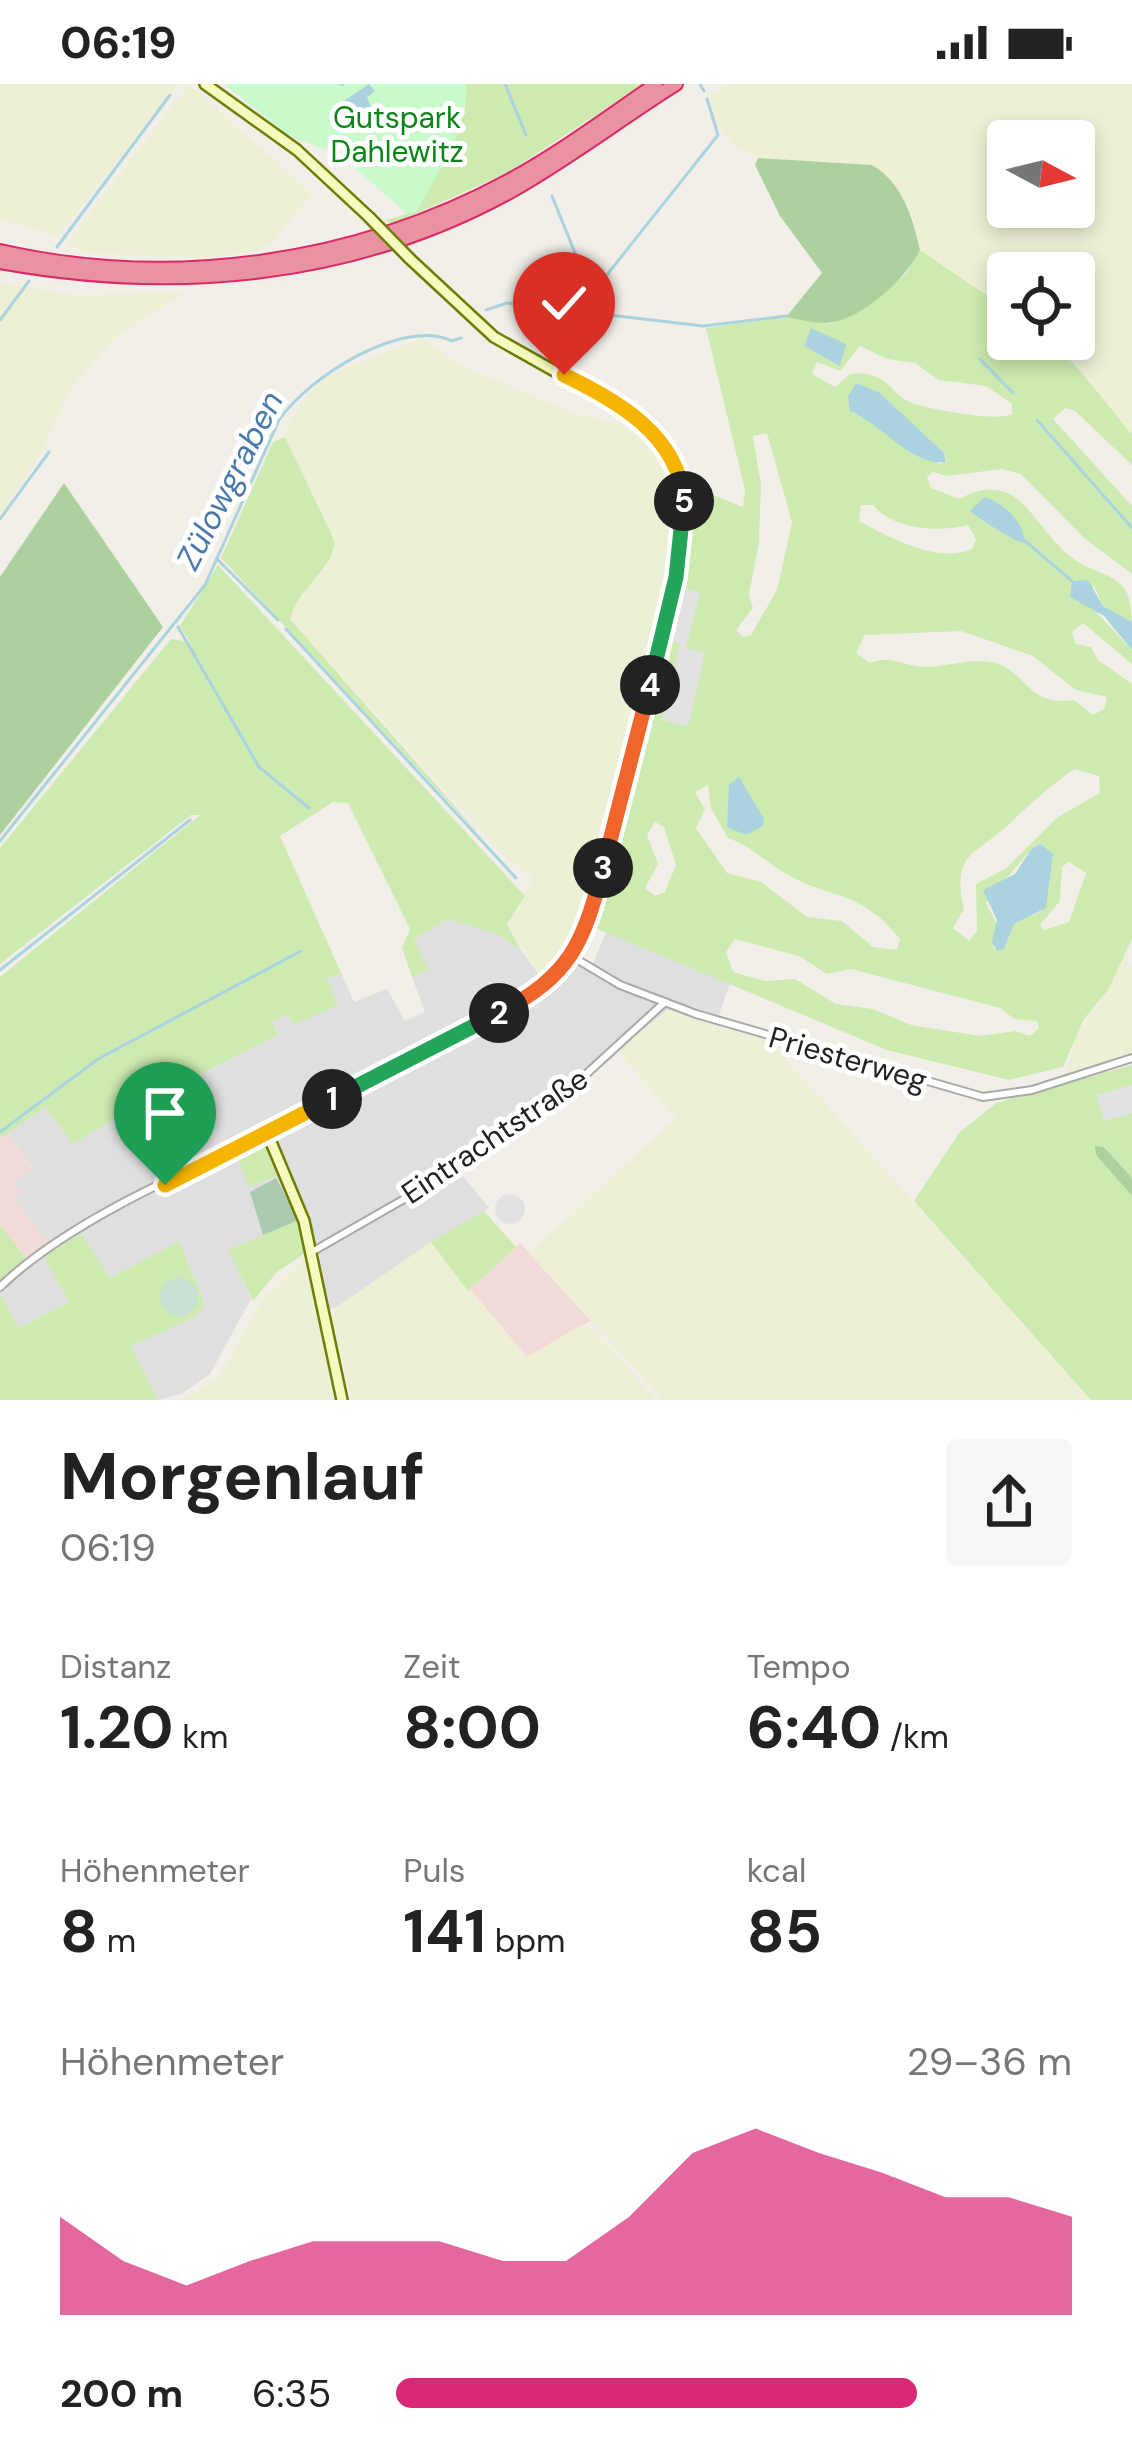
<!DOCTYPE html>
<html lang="de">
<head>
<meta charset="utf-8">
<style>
	body { margin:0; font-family:"DM Sans",sans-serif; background:#f6f6f6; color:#222; height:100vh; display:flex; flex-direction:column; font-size:45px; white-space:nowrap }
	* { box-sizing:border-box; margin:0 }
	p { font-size:39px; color:#767676 }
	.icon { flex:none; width:66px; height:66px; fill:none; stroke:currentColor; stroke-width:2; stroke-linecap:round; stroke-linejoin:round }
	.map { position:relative; height:1316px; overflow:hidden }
	.side { display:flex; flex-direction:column; background:#fff; flex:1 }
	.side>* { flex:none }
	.needle { width:78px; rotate:97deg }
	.tools { position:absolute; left:987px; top:36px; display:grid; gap:24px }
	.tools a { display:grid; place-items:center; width:108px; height:108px; border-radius:12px; background:#fff; box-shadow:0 6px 18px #0003; font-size:60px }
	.pin { position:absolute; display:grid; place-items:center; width:102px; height:102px; color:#fff; margin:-123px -51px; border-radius:50% 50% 50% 0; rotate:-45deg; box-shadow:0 0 12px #0007 }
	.pin .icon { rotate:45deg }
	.km { position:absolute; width:60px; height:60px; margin:-30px; border-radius:50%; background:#222; color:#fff; font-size:33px; line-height:60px; text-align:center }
	.round { display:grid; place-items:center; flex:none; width:126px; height:126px; border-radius:12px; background:#f6f6f6 }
	.summary { display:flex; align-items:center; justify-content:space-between; height:204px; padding:0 60px }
	h1 { font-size:66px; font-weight:700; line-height:90px }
	.metrics { display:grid; grid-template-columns:repeat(3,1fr); gap:18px; height:204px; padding:12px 60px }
	.metrics div { display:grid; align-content:center }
	.metrics b { font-size:60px; font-weight:700 }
	.metrics small { font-size:33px; font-weight:400 }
	.metrics p { font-size:33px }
	.chart { height:336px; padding:24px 60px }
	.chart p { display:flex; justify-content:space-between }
	.chart svg { width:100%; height:216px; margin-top:12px; fill:#db2777; opacity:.7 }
	ul { padding:0 60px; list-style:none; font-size:39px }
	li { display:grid; grid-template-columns:192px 144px 1fr; align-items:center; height:90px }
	li i { height:30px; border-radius:15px; background:#db2777 }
	.status { display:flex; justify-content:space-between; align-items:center; height:84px; padding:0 60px; background:#fff; direction:ltr }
	.status svg { height:33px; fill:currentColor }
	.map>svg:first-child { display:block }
	.residential { fill:#e0dfdf }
	.commercial { fill:#f2dad9 }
	.farmland { fill:#eef0d5; fill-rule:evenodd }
	.grass { fill:#cdebb0; fill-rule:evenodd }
	.forest { fill:#add19e }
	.wetland { fill:#c6e0d4 }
	.cemetery { fill:#aacbaf }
	.park { fill:#c8facc }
	.parking { fill:#e2e2e2 }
	.water { fill:#aad3df }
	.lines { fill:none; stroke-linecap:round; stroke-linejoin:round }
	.stream { stroke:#aad3df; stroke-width:3 }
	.street-casing { stroke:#a9a9a9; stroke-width:10 }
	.secondary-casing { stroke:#707d05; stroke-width:14 }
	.highway-casing { stroke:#dc2a67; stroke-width:16 }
	.street { stroke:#fff; stroke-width:6 }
	.secondary { stroke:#f7fabf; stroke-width:9 }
	.highway { stroke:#e892a2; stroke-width:12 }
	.secondary-bridge-casing { stroke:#707d05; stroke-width:14; stroke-linecap:butt }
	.secondary-bridge { stroke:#f7fabf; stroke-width:9 }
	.split-1-casing { stroke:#fff; stroke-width:24 }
	.split-2-casing { stroke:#fff; stroke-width:24 }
	.split-3-casing { stroke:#fff; stroke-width:24 }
	.split-4-casing { stroke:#fff; stroke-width:24 }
	.split-5-casing { stroke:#fff; stroke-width:24 }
	.split-6-casing { stroke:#fff; stroke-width:24 }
	.split-1 { stroke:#f5b400; stroke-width:15 }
	.split-2 { stroke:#22a559; stroke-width:15 }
	.split-3 { stroke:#f0652b; stroke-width:15 }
	.split-4 { stroke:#f0652b; stroke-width:15 }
	.split-5 { stroke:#22a559; stroke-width:15 }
	.split-6 { stroke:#f5b400; stroke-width:15 }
	.labels { text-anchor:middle; stroke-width:10; stroke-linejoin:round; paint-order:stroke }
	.park-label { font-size:30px; fill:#0c8416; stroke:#fff }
	.street-label { font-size:30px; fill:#222; stroke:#fff }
	.water-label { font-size:33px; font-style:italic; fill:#4a7aab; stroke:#fff }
</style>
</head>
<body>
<div class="status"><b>06:19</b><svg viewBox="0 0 49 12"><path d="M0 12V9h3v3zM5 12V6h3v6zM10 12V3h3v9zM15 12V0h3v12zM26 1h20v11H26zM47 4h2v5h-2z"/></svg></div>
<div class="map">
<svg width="1132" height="1316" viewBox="0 0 1132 1316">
	<rect width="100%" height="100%" fill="#f2efe9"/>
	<path class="residential" d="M448 835 497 850 521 866 540 892 572 869 592 882 606 848 731 897 716 939 669 924 571 1010 458 1086 489 1124 335 1224 319 1227 299 1137 229 1166 251 1215 210 1290 181 1310 158 1316 131 1262 193 1234 205 1221 179 1157 110 1194 80 1150 70 1218 19 1244 0 1210V1199L49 1160 12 1112V1098L32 1084 7 1048 45 1022 73 1060 162 1006 156 990 173 980 187 998 278 951 272 938 288 929 337 922 327 895 341 889 354 918 387 905 405 937 425 928 412 893 427 886 414 855Z"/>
	<g class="commercial">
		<path d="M7 1048 32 1085 13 1097 19 1107 13 1112 49 1160 26 1175 0 1140V1054Z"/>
		<path d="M520 1159 591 1237 528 1274 468 1207Z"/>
	</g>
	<g class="farmland">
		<path d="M0 0H178L58 152 0 135Z"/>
		<path d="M189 0 312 110 271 160 256 167 202 174 88 169 66 161Z"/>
		<path d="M731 0H1132V350L1086 300 1075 278 1046 255H1074V189H1008V226L920 166 912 131 871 81 758 74 737 63 719 44 704 14ZM1008 57H1074V123H1008Z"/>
		<path d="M0 199 75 211 185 208 116 253 70 304 46 360 0 433Z"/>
		<path d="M421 254 462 282 574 329 621 341 644 356 668 394 673 427 662 508 574 843 559 875 540 893 507 840 534 793 508 776 289 534 294 518 327 484 284 358 286 344 311 305 332 290Z"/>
		<path d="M1120 870 1132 883V970L1066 990 1077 950 1108 907Z"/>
		<path d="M669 924 769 956 1091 1316H663L529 1169 676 1034 618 967Z"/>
		<path d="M431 1158 527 1273 581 1241 594 1245 656 1316H352L331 1233 335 1224Z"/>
		<path d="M308 1172 333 1316H180L217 1295 264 1213Z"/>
	</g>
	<g class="grass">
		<path d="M466 0H644L507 89 391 141 386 136 417 127 465 26Z"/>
		<path d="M920 166 1008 226V255C1019 255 1037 252 1047 256 1065 263 1114 330 1132 350V381L1075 327 1065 324 1053 335 1132 422V490L1084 454 1021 390 1002 385 947 392 933 388 927 393 931 404 959 415C1015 385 1028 432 1063 466 1097 499 1132 481 1132 538L1103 522 1093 500 1095 527 1132 566V580L1083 539 1072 548 1076 560 1091 563 1098 576 1132 600V855L1108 906 1084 935 1063 983 1009 996 887 966 595 844C634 701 687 550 688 401L743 423 745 406 706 244 786 233 829 240 870 218 906 190ZM860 262 887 275 915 279 939 296 986 302 1012 320V330C999 338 937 326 918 321 889 314 891 285 850 290L835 303 812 290 817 278 840 287ZM880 309 944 369 947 377 940 380C910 366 883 337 852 329ZM767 349 792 438 777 506 751 551 743 553 736 546 753 524 749 511 759 458 761 401 753 352ZM861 421H873C892 445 938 449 968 441L976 455 973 464C942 482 886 452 859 437ZM961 547 1033 572 1076 606 1107 613 1104 625 1093 631 1074 616C1031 622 1031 596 1001 581 979 571 948 583 925 583 904 583 891 570 870 579L856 569 865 551ZM1074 685 1099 692 1100 709 1058 733 1005 785 976 800 977 847 969 857 953 844 964 825C951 768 975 772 1008 741 1030 720 1049 703 1074 685ZM708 701 711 724 728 754C751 762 764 777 785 789 831 817 858 803 900 855L897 866 873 863 842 837 807 833 761 798 727 789 696 744 705 725 695 708ZM655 738 664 743 676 781 665 808 655 812 645 804 658 780 647 751ZM1041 760 1053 770 1042 827 1014 840 1004 865H994L998 842 986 819 1032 764ZM1069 778 1086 789 1069 838 1044 846 1040 841 1060 817 1062 783ZM735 855 799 872 827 890 851 885 1000 924 1014 935 1037 937 1039 944 1030 952 1016 947 980 952 911 941 873 925 836 920 795 895 765 897 733 888 726 868Z"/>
		<path d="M285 353 335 458C329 491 298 504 290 535L488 760 221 474 273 358Z"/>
		<path d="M218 481 525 812 507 840 521 866 497 850 448 835 414 855 428 886 412 893 402 864 410 845 348 719 333 718 280 752 341 889 327 895 338 921 294 941 287 930 272 938 278 951 186 998 172 980 156 990 163 1006 73 1060 45 1023 0 1054V893L200 731H191L0 880V764L171 555 190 558 180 542Z"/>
		<path d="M1132 981V1094L1104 1063 1096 1071 1132 1112V1316H1091L914 1117 959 1049 996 1019Z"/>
		<path d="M266 1053 281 1090 248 1103 235 1066Z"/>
		<path d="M484 1127 516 1163 468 1207 431 1158Z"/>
		<path d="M299 1136 307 1168 277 1188 253 1217 228 1166Z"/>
		<path d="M0 1140 26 1175 0 1199Z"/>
		<path d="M81 1149 110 1194 179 1157 205 1221 193 1234 131 1262 158 1316H0V1210L19 1244 69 1218 44 1173Z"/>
	</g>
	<g class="forest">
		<path d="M758 74 872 81C902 98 913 134 920 166 906 195 859 239 824 239 812 239 798 235 786 233L822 189 780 132 755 81Z"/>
		<path d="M64 399 163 543 0 751V493Z"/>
		<path d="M1095 1062 1104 1063 1132 1094V1112L1096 1071Z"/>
	</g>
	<circle class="wetland" cx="179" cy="1213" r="19"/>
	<path class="cemetery" d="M276 1094 299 1136 263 1151 250 1108Z"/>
	<path class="park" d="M224 0H466C471 42 436 90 417 127L407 130 341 71 289 52Z"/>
	<g class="parking">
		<path d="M684 505 700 508 686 564 705 569 688 642 662 636 680 560 671 557Z"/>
		<path d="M1132 1001V1029L1104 1037 1096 1011Z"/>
		<circle cx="510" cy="1125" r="15"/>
	</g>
	<g class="water">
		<path d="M369 0 375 7 367 13 373 28 360 40 344 35 341 19Z"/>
		<path d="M811 244 846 260 840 282 804 262Z"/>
		<path d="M856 299 880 309 944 369 946 378C913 383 880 339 850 327L848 312Z"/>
		<path d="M985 413C1005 420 1023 437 1025 459 1014 458 981 435 969 427Z"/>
		<path d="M1088 496 1103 522 1132 538V566L1104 532 1070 513 1072 497Z"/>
		<path d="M739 693 764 735 763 742 746 751 727 743 729 701Z"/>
		<path d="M1041 760 1053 770 1046 824 1014 840 1004 865 997 867 992 858 997 836 983 806 1015 790 1032 764Z"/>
	</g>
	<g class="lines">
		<g class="stream">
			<path d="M341 0H343"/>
			<path d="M505 0 526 51"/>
			<path d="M700 0 704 7"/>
			<path d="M552 112 586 196"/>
			<path d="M57 163 170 11"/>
			<path d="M486 226 507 219 703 242 786 232"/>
			<path d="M579 226 718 51 707 15"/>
			<path d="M0 236 29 197"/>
			<path d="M980 275 1013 309"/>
			<path d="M1037 336 1132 444"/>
			<path d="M0 435 49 368"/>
			<path d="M1025 457 1072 497"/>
			<path d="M217 475 278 536"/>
			<path d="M178 543 259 683 309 724"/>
			<path d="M286 545 516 794"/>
			<path d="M0 757 205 501 279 336C309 293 402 233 452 257L461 254"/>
			<path d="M0 886 190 736"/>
			<path d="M0 1048 98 975 301 867"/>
		</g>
		<g class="street-casing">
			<g id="street">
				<path d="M573 873 620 901 696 930 983 1013 1032 1006 1132 974"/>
				<path d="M310 1169 453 1087 560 1014 665 918"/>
				<path d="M0 1203C66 1139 184 1087 268 1051"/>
			</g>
		</g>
		<g class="secondary-casing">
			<g id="secondary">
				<path d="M205 0 297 66 369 133"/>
				<path d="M342 1316 304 1137 268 1051 543 904 573 873 591 829 673 507 683 426 679 389 664 360 629 329 494 253 409 174"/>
			</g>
		</g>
		<g class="highway-casing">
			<g id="highway">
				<path d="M0 167C172 206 355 180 510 96 561 68 608 33 656 0"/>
				<path d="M0 178C176 210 356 194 515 105 571 73 622 34 676 0"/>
			</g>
		</g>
		<use href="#street" class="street"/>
		<use href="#secondary" class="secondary"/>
		<use href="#highway" class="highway"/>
		<g class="secondary-bridge-casing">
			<path id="secondary-bridge" d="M369 133 409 174"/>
		</g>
		<use href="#secondary-bridge" class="secondary-bridge"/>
	</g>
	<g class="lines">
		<g class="split-1-casing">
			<path id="split-1" d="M165 1101 332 1015"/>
		</g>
		<g class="split-2-casing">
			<path id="split-2" d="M332 1015 499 929"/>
		</g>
		<g class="split-3-casing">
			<path id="split-3" d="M499 929C571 891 583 860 603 784"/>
		</g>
		<g class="split-4-casing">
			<path id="split-4" d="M603 784 650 601"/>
		</g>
		<g class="split-5-casing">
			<path id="split-5" d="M650 601 676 493 684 417"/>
		</g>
		<g class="split-6-casing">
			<path id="split-6" d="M564 291C618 317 678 351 684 417"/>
		</g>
		<use href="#split-1" class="split-1"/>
		<use href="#split-2" class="split-2"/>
		<use href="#split-3" class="split-3"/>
		<use href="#split-4" class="split-4"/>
		<use href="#split-5" class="split-5"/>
		<use href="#split-6" class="split-6"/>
	</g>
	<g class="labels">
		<g class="park-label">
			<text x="397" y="44">Gutspark<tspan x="397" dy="34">Dahlewitz</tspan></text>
		</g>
		<g class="street-label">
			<text transform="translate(848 975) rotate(16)" y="10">Priesterweg</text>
			<text transform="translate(495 1052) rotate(-34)" y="10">Eintrachtstraße</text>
		</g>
		<g class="water-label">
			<text transform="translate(229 396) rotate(-63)" y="12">Zülowgraben</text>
		</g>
	</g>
</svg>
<div class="tools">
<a><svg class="needle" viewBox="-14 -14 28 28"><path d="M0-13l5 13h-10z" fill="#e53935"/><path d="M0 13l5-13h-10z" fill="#767676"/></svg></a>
<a><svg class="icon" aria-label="locate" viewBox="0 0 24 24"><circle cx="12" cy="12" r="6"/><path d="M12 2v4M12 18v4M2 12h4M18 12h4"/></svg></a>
</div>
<div class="pin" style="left:165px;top:1101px;background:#1e9e55"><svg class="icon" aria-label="arrive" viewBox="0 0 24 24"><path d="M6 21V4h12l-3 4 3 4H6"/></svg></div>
<div class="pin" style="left:564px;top:291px;background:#d93025"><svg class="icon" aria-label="check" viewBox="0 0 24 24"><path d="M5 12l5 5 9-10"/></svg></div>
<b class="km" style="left:332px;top:1015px">1</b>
<b class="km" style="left:499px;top:929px">2</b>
<b class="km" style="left:603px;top:784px">3</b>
<b class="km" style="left:650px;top:601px">4</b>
<b class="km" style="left:684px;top:417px">5</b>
</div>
<section class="side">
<div class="summary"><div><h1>Morgenlauf</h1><p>06:19</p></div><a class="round"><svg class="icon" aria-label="share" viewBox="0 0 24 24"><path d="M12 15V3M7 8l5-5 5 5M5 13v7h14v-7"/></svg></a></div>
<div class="metrics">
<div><p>Distanz</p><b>1.20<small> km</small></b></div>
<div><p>Zeit</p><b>8:00</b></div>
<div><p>Tempo</p><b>6:40<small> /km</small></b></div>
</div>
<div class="metrics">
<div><p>Höhenmeter</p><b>8<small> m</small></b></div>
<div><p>Puls</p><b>141<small> bpm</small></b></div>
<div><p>kcal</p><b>85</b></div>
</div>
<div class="chart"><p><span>Höhenmeter</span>29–36 m</p>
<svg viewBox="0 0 160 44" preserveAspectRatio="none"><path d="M0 44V24L10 33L20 38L30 33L40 29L50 29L60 29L70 33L80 33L90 24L100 11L110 6L120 11L130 15L140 20L150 20L160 24V44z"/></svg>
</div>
<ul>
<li><b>200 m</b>6:35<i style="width:77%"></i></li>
</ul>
</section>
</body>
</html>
